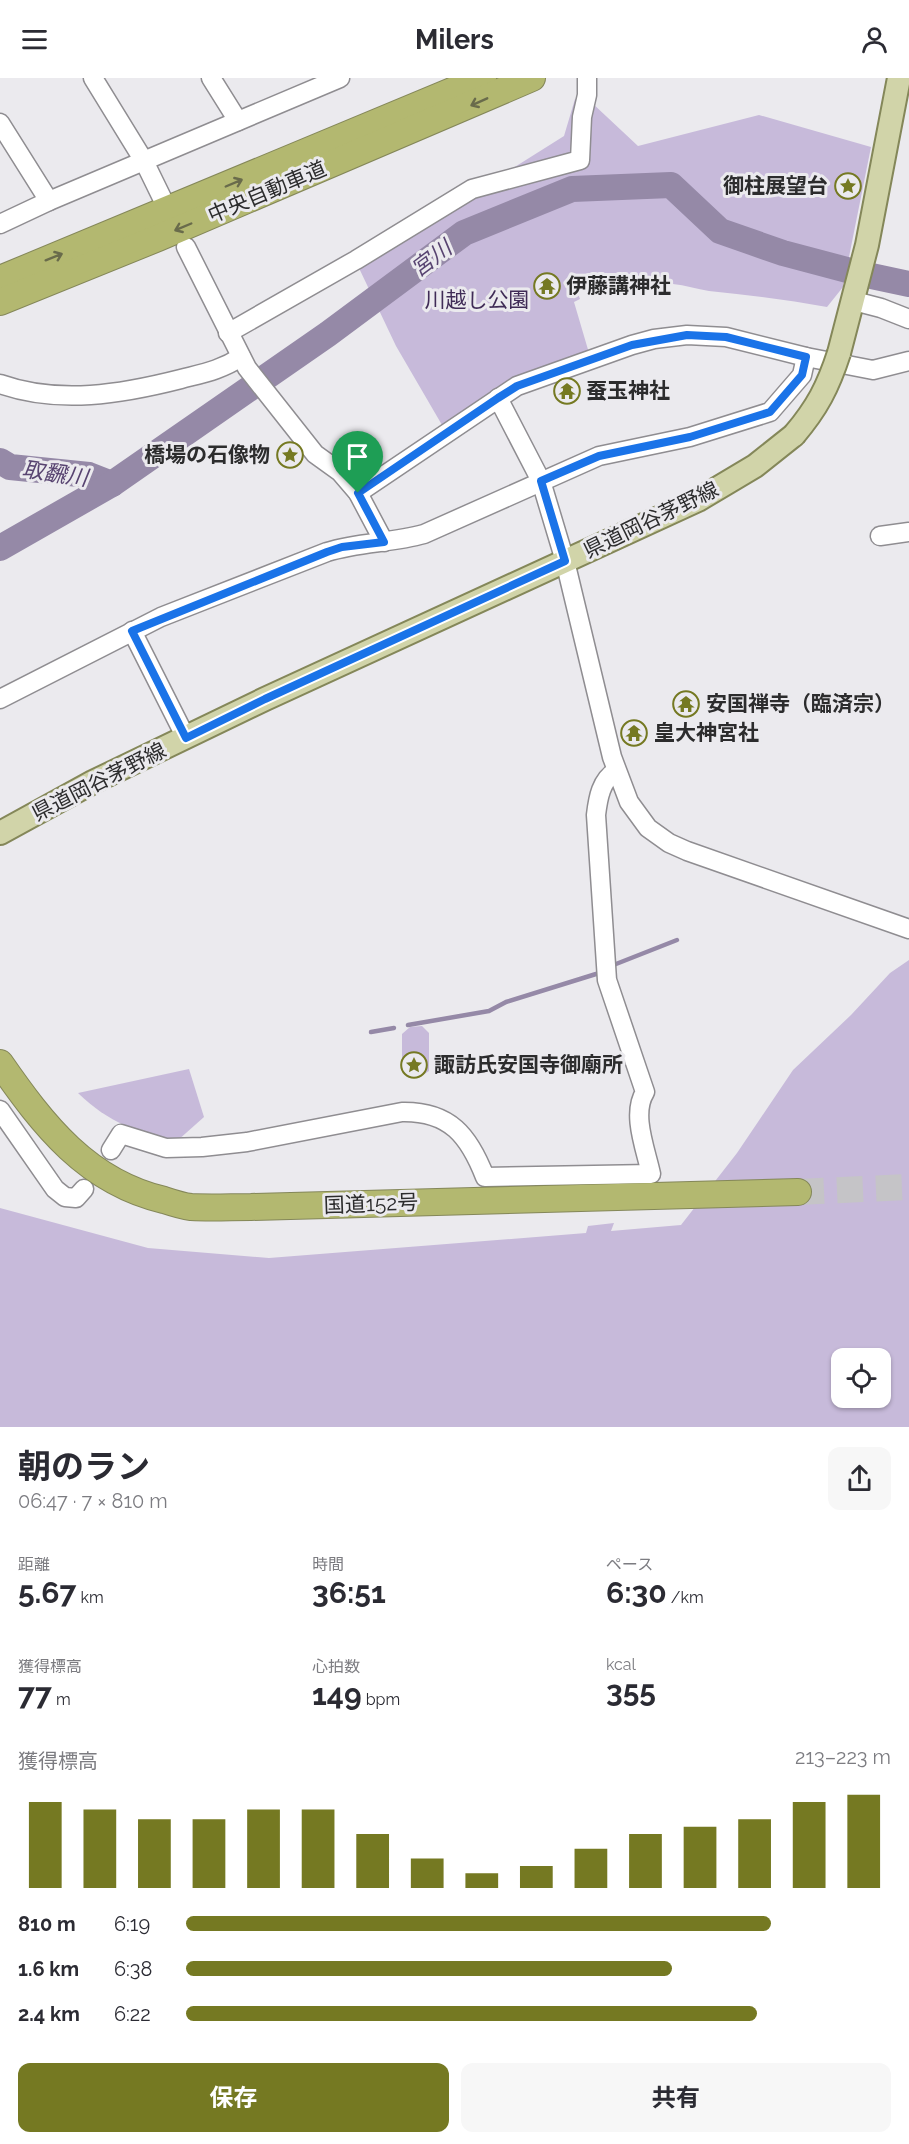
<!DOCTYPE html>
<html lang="ja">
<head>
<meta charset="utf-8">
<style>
	body { margin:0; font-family:Raleway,"Noto Sans JP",sans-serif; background:#f7f7f7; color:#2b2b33; height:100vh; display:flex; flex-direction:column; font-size:22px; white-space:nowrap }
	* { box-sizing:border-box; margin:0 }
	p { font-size:20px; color:#7c7c81 }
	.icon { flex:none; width:33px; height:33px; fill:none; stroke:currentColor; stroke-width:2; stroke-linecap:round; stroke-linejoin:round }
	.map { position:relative; height:1349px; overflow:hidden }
	.drawer { display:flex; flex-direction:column; background:#fff; flex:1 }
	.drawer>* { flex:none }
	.controls { position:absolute; left:831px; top:1270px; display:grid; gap:12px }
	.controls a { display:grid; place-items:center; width:60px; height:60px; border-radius:12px; background:#fff; box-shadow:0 2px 4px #0004; font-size:30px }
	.pin { position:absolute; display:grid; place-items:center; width:51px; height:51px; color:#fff; margin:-62px -26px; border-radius:50% 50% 50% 0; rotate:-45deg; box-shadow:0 0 6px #0007 }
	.pin .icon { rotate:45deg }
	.round { display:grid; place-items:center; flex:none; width:63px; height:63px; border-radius:12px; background:#f7f7f7 }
	.overview { display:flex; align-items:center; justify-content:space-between; height:102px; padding:0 18px }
	h1 { font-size:33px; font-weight:700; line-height:45px }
	.figures { display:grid; grid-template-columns:repeat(3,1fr); gap:9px; height:102px; padding:6px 18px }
	.figures div { display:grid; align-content:center }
	.figures b { font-size:30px; font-weight:700 }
	.figures small { font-size:16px; font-weight:400 }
	.figures p { font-size:16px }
	.chart { height:168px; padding:12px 18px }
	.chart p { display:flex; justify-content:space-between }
	.chart svg { width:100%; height:108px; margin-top:6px; stroke:#757922; stroke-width:6 }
	.primary-button { display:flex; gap:12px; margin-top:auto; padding:12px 18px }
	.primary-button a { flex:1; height:69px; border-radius:12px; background:#757922; color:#fff; font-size:24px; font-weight:700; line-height:69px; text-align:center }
	.primary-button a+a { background:#f7f7f7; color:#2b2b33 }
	ul { padding:0 18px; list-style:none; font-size:20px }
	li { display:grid; grid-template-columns:96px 72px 1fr; align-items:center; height:45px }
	li i { height:15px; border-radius:8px; background:#757922 }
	header { display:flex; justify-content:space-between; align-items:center; height:78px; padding:0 18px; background:#fff; font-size:27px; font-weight:700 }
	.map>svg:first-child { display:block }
	.green { fill:#c7bada; fill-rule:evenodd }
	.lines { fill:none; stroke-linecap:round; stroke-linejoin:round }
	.stream { stroke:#9589a7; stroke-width:4.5 }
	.river { stroke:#9589a7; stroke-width:26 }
	.highway-tunnel { stroke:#c5c4c7; stroke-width:26; stroke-dasharray:26 13; stroke-linecap:butt }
	.minor-casing { stroke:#8f8d91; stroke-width:21 }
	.major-casing { stroke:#848759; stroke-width:26 }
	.highway-casing { stroke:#848759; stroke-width:28 }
	.minor { stroke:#fff; stroke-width:18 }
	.major { stroke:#d1d4a9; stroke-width:22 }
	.highway { stroke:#b3b870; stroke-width:26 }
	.major-bridge-casing { stroke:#848759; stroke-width:26; stroke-linecap:butt }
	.major-bridge { stroke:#d1d4a9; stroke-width:22 }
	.oneway { stroke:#696b4b }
	.route-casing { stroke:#fff; stroke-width:12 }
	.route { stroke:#1a73e8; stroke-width:8 }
	.labels { text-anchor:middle; stroke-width:6; stroke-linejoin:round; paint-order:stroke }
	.poi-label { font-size:21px; font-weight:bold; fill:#2c2c2d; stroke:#ebeaee; text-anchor:start }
	.street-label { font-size:21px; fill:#2c2c2d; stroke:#ebeaee }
	.park-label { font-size:21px; fill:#402c57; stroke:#ebeaee }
	.water-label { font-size:22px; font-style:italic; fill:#584471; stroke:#ebeaee }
</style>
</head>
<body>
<header><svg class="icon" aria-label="menu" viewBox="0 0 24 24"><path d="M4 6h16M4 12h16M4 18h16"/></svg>Milers<svg class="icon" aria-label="person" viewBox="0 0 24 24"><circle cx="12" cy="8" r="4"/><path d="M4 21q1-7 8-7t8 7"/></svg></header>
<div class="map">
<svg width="909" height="1349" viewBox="0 0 909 1349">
	<rect width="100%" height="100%" fill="#ebeaee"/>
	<g class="green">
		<path d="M575 21 591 24 638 68 759 37 871 69 843 209 827 229C788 222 749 217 709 213 697 211 685 207 673 206 641 201 608 205 577 213L580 221 574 224 589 275 490 318 442 347 396 268 358 188 564 58Z"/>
		<path d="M909 882V1349H0V1130L148 1170 269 1180 586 1155 588 1148 614 1145 611 1153 681 1147 737 1075 793 992 851 937 890 895ZM842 1281H880V1320H842Z"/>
		<path d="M422 948 429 955V993L421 998H407L402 990V956L410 949Z"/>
		<path d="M189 991 204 1039 177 1063C136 1053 110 1046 78 1015Z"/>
	</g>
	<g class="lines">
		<g class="stream">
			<path d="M616 886 677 862"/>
			<path d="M408 947 489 933 506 924 596 896"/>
			<path d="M371 954 394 950"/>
		</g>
		<g class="river">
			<path d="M0 383 10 389 89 397 112 406"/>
			<path d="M0 470 112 406 328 256 464 155 572 111 671 107 720 153 783 175 862 196 909 206"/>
		</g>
		<path class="highway-tunnel" d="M798 1114 909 1109"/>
		<g class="minor-casing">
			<g id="minor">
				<path d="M93 0 144 83 164 124"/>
				<path d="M211 0 238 43"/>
				<path d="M0 45 49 123"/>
				<path d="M0 146 49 123 340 0"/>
				<path d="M186 169 247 290 315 376 340 394 358 415 384 464"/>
				<path d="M854 223 881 230 909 241"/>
				<path d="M228 255 356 182 472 111 580 82 582 39 587 17V0"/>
				<path d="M0 306C59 327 122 316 181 301 204 295 221 292 241 279"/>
				<path d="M498 320 541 403 565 483 612 679 629 724 648 750 669 765 687 773 909 851"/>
				<path d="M358 415 517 308 632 267 654 261 687 257 726 259 806 279 873 292 909 283"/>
				<path d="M880 458 909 454"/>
				<path d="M132 553 186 660"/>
				<path d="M0 621 161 539 327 474C359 464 392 465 424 456L599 378 690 359 770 334 802 297 806 279"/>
				<path d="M0 1032 55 1111 65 1119 76 1120 84 1111"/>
				<path d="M111 1072 121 1056 166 1070 202 1069 247 1064 402 1034C450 1033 469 1058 485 1099L651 1096C646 1072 631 1036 645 1014L607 902 596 737C598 720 601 702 616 693"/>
			</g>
		</g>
		<g class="major-casing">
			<g id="major">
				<path d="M839 275 867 167 899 0"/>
				<path d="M0 755 93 704 265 621 698 422 755 388 794 357"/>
			</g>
		</g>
		<g class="highway-casing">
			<g id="highway">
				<path d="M0 201 483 0"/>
				<path d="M0 224 158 160 532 0"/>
				<path d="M0 985C43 1047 87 1104 164 1122 173 1125 182 1128 191 1129 211 1130 231 1129 251 1129L798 1114"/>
			</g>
		</g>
		<use href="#minor" class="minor"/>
		<use href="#major" class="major"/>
		<use href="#highway" class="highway"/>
		<g class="major-bridge-casing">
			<path id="major-bridge" d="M794 357C817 330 828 309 839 275"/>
		</g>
		<use href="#major-bridge" class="major-bridge"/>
	</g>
	<defs><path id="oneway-shaft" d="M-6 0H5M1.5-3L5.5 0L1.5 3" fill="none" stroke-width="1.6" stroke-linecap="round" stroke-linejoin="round" transform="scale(1.5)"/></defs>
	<g class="oneway">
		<use href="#oneway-shaft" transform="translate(479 24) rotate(156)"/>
		<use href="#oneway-shaft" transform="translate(234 105) rotate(-23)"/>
		<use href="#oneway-shaft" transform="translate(183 149) rotate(157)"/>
		<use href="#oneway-shaft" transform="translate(54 179) rotate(-22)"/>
	</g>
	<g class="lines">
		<g class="route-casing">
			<path id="route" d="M687 257 726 259 806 279 802 297 770 334 690 359 599 378 541 403 565 483 265 621 186 660 132 553 327 474 342 469 384 464 358 415 498 320 517 308 632 267Z"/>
		</g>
		<use href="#route" class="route"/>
	</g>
	<defs>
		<g id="sight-ring" transform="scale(1.35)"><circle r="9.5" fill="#ebeaee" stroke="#757922" stroke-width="1.5"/><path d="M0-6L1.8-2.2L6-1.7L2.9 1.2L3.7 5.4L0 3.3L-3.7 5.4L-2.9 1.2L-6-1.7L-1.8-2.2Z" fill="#757922"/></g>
		<g id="temple-ring" transform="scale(1.35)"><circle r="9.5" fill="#ebeaee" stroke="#757922" stroke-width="1.5"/><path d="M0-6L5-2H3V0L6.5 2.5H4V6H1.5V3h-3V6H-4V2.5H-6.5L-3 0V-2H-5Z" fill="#757922"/></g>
	</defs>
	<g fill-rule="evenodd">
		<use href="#sight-ring" x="848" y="108"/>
		<use href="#temple-ring" x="547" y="208"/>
		<use href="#temple-ring" x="567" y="313"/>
		<use href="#sight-ring" x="290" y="377"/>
		<use href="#temple-ring" x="686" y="626"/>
		<use href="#temple-ring" x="634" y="655"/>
		<use href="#sight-ring" x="414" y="987"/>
	</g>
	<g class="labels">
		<g class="poi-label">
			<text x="828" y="115" text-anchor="end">御柱展望台</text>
			<text x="566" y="215">伊藤講神社</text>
			<text x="586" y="320">蚕玉神社</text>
			<text x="270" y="384" text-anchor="end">橋場の石像物</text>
			<text x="706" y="633">安国禅寺（臨済宗）</text>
			<text x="654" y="662">皇大神宮社</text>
			<text x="434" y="994">諏訪氏安国寺御廟所</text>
		</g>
		<g class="street-label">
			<text transform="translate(267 114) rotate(-23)" y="7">中央自動車道</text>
			<text transform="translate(651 442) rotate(-26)" y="7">県道岡谷茅野線</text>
			<text transform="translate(99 704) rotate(-27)" y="7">県道岡谷茅野線</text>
			<text transform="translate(371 1126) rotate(-2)" y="7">国道152号</text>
		</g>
		<g class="park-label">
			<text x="477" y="229">川越し公園</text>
		</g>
		<g class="water-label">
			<text transform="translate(431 180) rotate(-37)" y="8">宮川</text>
			<text transform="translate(55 395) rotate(8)" y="8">取飜川</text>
		</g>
	</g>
</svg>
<div class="controls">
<a><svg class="icon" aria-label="locate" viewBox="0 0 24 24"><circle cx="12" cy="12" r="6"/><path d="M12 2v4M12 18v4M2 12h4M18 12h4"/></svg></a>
</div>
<div class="pin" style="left:358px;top:415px;background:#1e9e55"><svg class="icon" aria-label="arrive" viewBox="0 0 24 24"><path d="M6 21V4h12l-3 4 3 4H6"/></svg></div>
</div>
<section class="drawer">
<div class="overview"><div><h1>朝のラン</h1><p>06:47 · 7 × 810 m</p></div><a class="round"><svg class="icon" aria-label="share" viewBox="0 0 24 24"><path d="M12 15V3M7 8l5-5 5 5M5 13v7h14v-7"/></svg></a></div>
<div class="figures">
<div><p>距離</p><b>5.67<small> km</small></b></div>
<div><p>時間</p><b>36:51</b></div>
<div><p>ペース</p><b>6:30<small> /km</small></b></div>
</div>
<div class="figures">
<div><p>獲得標高</p><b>77<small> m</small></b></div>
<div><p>心拍数</p><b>149<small> bpm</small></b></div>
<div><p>kcal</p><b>355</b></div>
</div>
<div class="chart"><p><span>獲得標高</span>213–223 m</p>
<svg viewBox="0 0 160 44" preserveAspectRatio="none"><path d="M5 44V9M15 44V12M25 44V16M35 44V16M45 44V12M55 44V12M65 44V22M75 44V32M85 44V38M95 44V35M105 44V28M115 44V22M125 44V19M135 44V16M145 44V9M155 44V6"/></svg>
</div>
<ul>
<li><b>810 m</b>6:19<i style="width:83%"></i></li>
<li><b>1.6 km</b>6:38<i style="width:69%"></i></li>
<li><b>2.4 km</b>6:22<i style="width:81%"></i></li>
</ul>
<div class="primary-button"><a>保存</a><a>共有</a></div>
</section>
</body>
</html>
